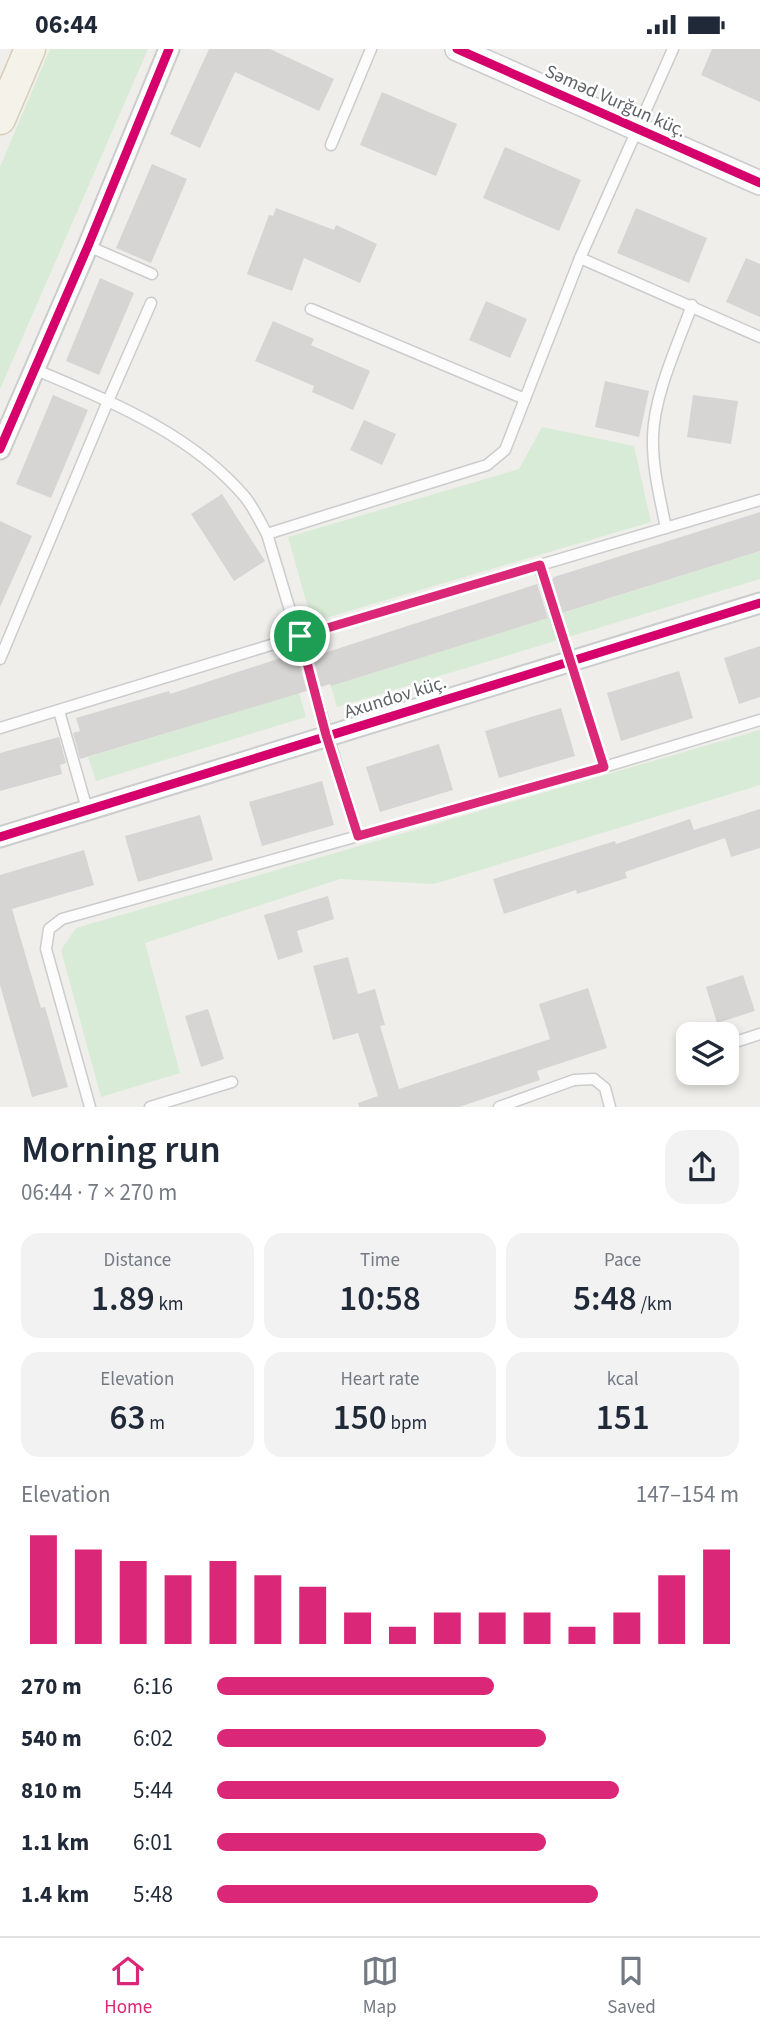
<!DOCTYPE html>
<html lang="en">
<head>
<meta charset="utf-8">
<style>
	body { margin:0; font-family:"Source Sans 3",sans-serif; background:#f2f2f3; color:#1f2937; height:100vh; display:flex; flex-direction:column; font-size:26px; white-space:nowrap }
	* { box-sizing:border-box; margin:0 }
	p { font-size:23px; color:#747a83 }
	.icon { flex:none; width:38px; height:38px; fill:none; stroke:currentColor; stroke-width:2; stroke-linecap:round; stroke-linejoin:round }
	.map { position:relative; height:1058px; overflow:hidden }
	.side { display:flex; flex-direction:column; background:#fff; flex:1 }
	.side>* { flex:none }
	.fabs { position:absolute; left:676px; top:973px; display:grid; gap:14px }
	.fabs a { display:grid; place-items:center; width:63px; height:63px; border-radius:14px; background:#fff; box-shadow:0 4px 10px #0003; font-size:35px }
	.pin { position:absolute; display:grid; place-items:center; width:60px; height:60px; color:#fff; margin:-30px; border:4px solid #fff; border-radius:50%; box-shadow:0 2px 7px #0007 }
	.round { display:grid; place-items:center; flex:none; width:74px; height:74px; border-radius:21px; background:#f2f2f3 }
	.overview { display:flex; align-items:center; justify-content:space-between; height:119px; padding:0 21px }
	h1 { font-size:38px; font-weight:600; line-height:52px }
	.metrics { display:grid; grid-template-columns:repeat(3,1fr); gap:10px; height:119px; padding:7px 21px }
	.metrics div { display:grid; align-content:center; border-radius:18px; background:#f2f2f3; text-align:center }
	.metrics b { font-size:35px; font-weight:600 }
	.metrics small { font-size:19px; font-weight:400 }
	.metrics p { font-size:19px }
	.chart { height:196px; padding:14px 21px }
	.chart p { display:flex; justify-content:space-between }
	.chart svg { width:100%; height:126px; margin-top:7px; stroke:#db2777; stroke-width:6 }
	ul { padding:0 21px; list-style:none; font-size:23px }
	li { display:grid; grid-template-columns:112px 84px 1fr; align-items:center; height:52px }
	li i { height:18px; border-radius:9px; background:#db2777 }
	.status { display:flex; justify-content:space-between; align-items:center; height:49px; padding:0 35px; background:#fff; direction:ltr }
	.status svg { height:19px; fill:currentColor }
	.menu { display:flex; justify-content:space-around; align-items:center; height:98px; border-top:2px solid #e0e1e3; background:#fff; font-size:19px; color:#747a83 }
	.menu a { display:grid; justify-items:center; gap:4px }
	.menu .selected { color:#db2777 }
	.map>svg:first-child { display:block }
	.green { fill:#d8ebd6 }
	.building { fill:#d6d5d3 }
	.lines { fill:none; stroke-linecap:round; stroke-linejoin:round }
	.service-casing { stroke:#cbcccc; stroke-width:13 }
	.minor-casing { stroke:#cbcccc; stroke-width:23 }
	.tertiary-casing { stroke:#cbcccc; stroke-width:26 }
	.primary-casing { stroke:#d7ceb8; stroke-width:33 }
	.service { stroke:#fdfcfc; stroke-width:10 }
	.minor { stroke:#fdfcfc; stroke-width:19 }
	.tertiary { stroke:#fdfcfc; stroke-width:23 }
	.primary { stroke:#f4f2e9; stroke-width:30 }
	.cycleway-casing { stroke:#fff; stroke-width:13 }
	.cycleway { stroke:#d6006c; stroke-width:9 }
	.route-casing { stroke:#fff; stroke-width:14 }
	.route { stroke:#db2777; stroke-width:9 }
	.labels { text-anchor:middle; stroke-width:5; stroke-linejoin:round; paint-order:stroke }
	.street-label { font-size:19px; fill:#5f6368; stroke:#fff }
</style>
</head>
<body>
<div class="status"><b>06:44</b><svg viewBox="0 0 49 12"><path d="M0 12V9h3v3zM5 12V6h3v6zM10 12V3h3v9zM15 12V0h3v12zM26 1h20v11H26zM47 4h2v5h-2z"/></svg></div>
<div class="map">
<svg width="760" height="1058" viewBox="0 0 760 1058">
	<rect width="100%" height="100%" fill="#efeeea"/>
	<g class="green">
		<path d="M50 0H148L0 340V118Z"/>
		<path d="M542 378 634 397 651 473 312 573 288 488 519 420Z"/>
		<path d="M760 502V530L337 658 331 637Z"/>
		<path d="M299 644 306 668 96 732 88 708Z"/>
		<path d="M760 681V736L434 835 340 830 145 894 180 1024 101 1048 61 901 76 879Z"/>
	</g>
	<g class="building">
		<path d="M209 0H270L334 30 319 62 235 23 200 99 170 85Z"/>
		<path d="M712 0H760V53L701 26Z"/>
		<path d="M382 43 457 75 436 127 360 96Z"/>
		<path d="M505 98 581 131 559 182 483 149Z"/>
		<path d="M152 115 187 130 151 214 116 199Z"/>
		<path d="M276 159 334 181 336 176 377 195 360 234 304 209 292 242 247 225 269 166 273 167Z"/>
		<path d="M636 159 707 189 689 234 617 204Z"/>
		<path d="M746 209 760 215V268L726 253Z"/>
		<path d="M100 229 134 244 99 326 66 312Z"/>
		<path d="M486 252 527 270 510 309 469 291Z"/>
		<path d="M273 272 314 290 311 296 370 322 353 361 312 343 314 337 255 312Z"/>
		<path d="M605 332 649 342 639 388 595 378Z"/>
		<path d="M53 346 88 361 51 449 16 435Z"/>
		<path d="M693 346 738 352 731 395 687 388Z"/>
		<path d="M364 371 396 385 382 416 350 401Z"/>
		<path d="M222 445 265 512 234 532 191 465Z"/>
		<path d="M760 463V502L562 564 552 531 554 528Z"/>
		<path d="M0 472 32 487 0 558Z"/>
		<path d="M537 535 548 569 331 637 330 635 321 638 312 608Z"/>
		<path d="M760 597V648L739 655 724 609Z"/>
		<path d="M287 607 290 615 298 612 307 642 80 710 73 684 80 682 76 669 169 642 170 645Z"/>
		<path d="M679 622 693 669 621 692 607 644Z"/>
		<path d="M561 659 575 707 499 729 485 682Z"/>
		<path d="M59 688 66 714 60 716 62 725 0 742V704Z"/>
		<path d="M439 695 453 741 380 763 366 718Z"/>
		<path d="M322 732 334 776 262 797 249 753Z"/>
		<path d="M760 760V799L731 808 725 789 625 823 627 829 577 845 576 841 504 865 493 830 615 792 616 795 690 770 694 781Z"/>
		<path d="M200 766 213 811 138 833 125 787Z"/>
		<path d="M84 801 94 836 12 860 41 959 45 958 68 1038 32 1048 0 936V826Z"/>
		<path d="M328 847 334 870 297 882 303 903 278 911 264 866Z"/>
		<path d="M348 908 358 945 375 940 385 976 380 977 399 1040 550 990 539 955 588 939 607 999 537 1022 540 1031 459 1058H359L358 1054 378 1047 358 984 333 991 313 917Z"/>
		<path d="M743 926 755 962 717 974 706 938Z"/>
		<path d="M208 960 224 1010 201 1018 185 967Z"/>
	</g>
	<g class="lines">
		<g class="service-casing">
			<g id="service">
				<path d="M331 96 371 0"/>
				<path d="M88 197 152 225"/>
				<path d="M580 209 760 288"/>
				<path d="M311 260 525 350"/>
				<path d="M34 320C109 352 191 384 245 448 254 459 260 473 267 485L358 787"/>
				<path d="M666 479C660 449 652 418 653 387 654 346 678 295 692 256"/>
				<path d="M267 485 487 416 505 401 580 209 673 0"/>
				<path d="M539 516 604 718"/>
				<path d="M0 610 108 352 151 254"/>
				<path d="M59 662 87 760"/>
				<path d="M0 679 300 587 760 451"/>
				<path d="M726 996 760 985"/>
				<path d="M90 1058 46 900 49 880 62 870 604 718 760 671"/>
				<path d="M150 1058 232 1033"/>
				<path d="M499 1058 574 1031 594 1030 605 1039 610 1058"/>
			</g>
		</g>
		<g class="minor-casing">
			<g id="minor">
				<path d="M0 400 88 197 169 0"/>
				<path d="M0 788 760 554"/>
			</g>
		</g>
		<g class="tertiary-casing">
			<path id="tertiary" d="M457 0 760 134"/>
		</g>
		<g class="primary-casing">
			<path id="primary" d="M0 70 30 0"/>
		</g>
		<use href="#service" class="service"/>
		<use href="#minor" class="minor"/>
		<use href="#tertiary" class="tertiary"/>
		<use href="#primary" class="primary"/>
		<g class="cycleway-casing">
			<g id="cycleway">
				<path d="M457 0 760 134"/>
				<path d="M0 400 88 197 169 0"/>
				<path d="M0 788 760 554"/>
			</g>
		</g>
		<use href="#cycleway" class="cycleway"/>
	</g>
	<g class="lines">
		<g class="route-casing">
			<path id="route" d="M540 516 604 718 358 787 326 686 300 587Z"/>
		</g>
		<use href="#route" class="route"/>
	</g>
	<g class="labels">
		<g class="street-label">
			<text transform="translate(616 51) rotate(24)" y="7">Səməd Vurğun küç.</text>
			<text transform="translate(395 647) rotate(-17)" y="7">Axundov küç.</text>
		</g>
	</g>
</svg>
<div class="fabs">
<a><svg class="icon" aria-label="layers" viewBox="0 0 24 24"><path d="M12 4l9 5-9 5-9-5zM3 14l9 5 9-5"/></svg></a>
</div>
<div class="pin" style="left:300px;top:587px;background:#1e9e55"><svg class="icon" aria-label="arrive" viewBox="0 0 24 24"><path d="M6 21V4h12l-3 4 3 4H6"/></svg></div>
</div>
<section class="side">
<div class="overview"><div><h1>Morning run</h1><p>06:44 · 7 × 270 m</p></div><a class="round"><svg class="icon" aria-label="share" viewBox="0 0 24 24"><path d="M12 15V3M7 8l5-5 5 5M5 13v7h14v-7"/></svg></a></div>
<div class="metrics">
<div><p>Distance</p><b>1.89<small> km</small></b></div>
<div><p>Time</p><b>10:58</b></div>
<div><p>Pace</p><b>5:48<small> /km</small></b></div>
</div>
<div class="metrics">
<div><p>Elevation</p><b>63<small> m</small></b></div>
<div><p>Heart rate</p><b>150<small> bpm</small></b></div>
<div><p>kcal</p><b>151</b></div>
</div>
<div class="chart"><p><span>Elevation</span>147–154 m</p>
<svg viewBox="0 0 160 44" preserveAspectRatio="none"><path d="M5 44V6M15 44V11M25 44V15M35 44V20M45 44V15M55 44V20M65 44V24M75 44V33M85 44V38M95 44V33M105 44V33M115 44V33M125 44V38M135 44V33M145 44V20M155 44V11"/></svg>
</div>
<ul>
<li><b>270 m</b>6:16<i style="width:53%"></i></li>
<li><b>540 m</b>6:02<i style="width:63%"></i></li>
<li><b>810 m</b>5:44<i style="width:77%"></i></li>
<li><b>1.1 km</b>6:01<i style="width:63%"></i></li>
<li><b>1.4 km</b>5:48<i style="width:73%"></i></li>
</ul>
</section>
<nav class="menu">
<a class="selected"><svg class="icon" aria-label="home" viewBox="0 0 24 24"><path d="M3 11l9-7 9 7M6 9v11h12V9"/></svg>Home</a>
<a><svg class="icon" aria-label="map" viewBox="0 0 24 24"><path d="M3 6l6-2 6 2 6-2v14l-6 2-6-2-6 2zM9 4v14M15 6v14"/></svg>Map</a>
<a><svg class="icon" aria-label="saved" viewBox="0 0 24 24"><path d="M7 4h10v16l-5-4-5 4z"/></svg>Saved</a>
</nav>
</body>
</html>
